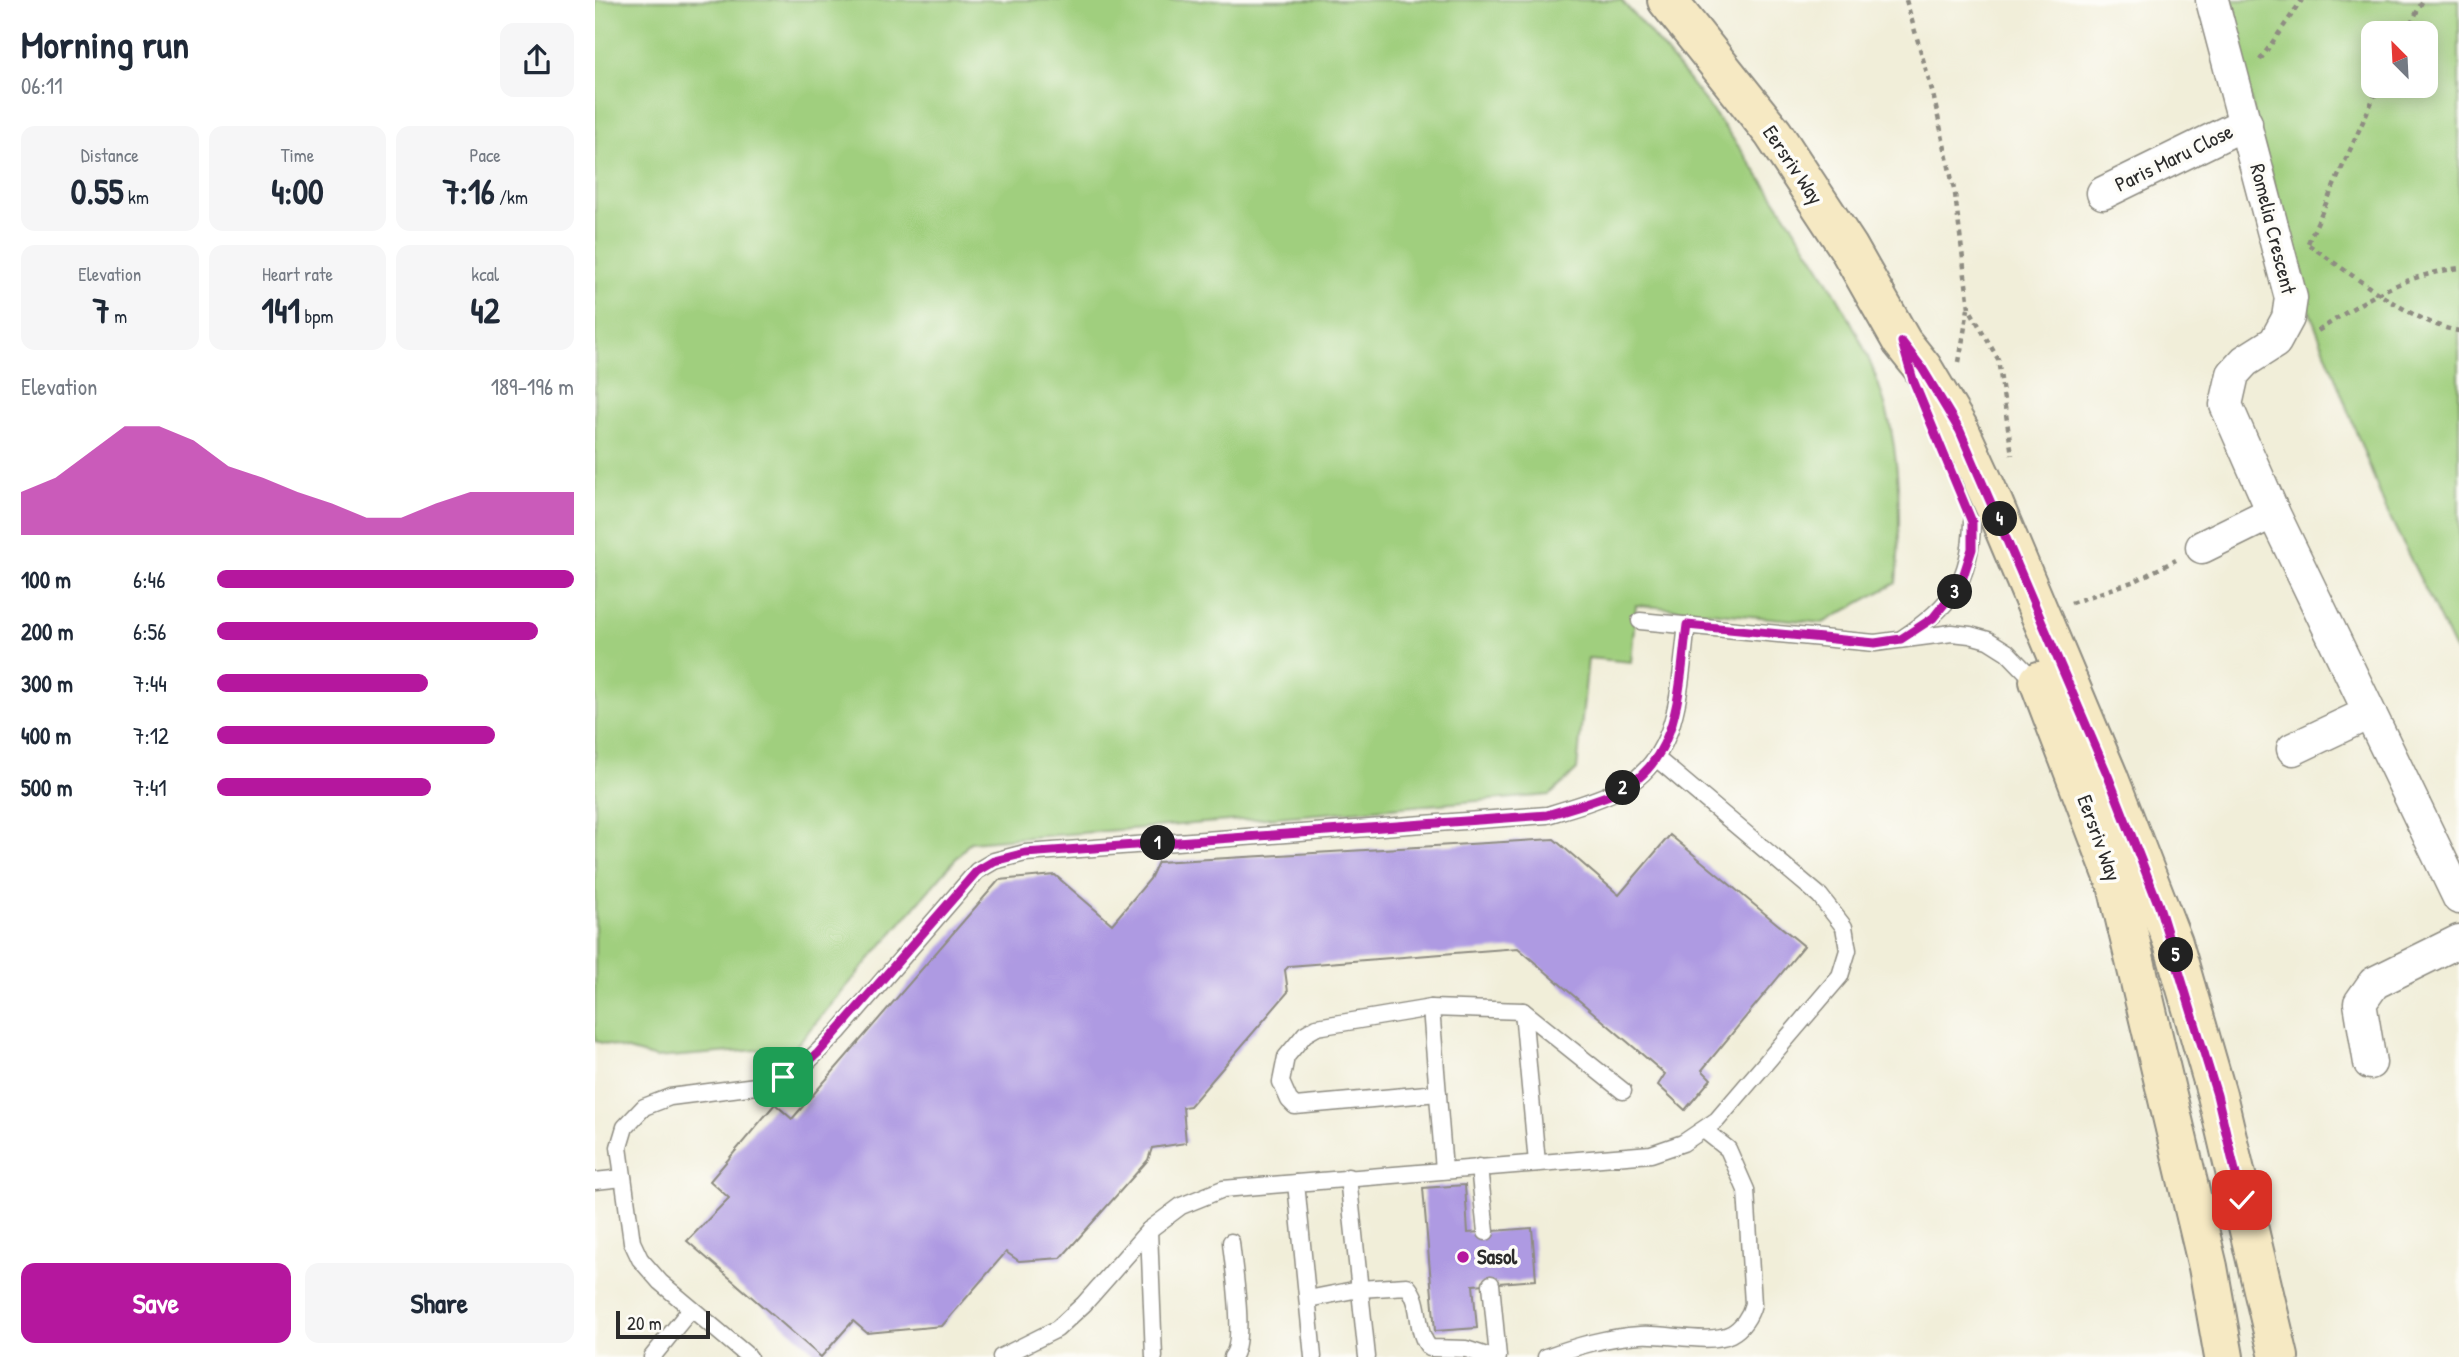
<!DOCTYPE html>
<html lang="en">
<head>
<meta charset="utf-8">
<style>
	body { margin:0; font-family:"Patrick Hand",sans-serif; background:#f6f6f7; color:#1f2937; height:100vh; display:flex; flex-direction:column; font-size:26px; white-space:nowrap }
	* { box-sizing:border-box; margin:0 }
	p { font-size:23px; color:#747a83 }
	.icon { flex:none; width:38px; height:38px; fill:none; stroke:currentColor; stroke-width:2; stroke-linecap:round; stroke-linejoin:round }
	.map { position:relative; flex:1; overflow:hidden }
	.sheet { display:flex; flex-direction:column; background:#fff; width:595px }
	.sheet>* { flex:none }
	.needle { width:46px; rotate:336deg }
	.tools { position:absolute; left:1766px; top:21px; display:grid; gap:14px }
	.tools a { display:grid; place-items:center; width:77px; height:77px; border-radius:14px; background:#fff; box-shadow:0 4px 18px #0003; font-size:35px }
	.scale { position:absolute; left:21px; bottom:18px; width:94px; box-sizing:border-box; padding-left:7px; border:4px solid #2b2b2b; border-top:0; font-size:19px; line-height:24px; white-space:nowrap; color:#2b2b2b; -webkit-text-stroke:5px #fdfcf7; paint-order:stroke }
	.pin { position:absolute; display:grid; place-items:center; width:60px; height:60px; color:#fff; margin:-30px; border-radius:14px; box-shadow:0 4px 10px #0006 }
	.km { position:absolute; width:35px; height:35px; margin:-18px; border-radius:50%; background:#222; color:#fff; font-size:19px; line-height:35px; text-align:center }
	.round { display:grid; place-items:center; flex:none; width:74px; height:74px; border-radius:14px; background:#f6f6f7 }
	.head { display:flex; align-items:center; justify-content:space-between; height:119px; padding:0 21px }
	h1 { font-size:38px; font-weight:700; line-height:52px }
	.stats { display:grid; grid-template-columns:repeat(3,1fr); gap:10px; height:119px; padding:7px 21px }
	.stats div { display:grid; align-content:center; border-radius:14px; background:#f6f6f7; text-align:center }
	.stats b { font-size:35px; font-weight:700 }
	.stats small { font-size:19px; font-weight:400 }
	.stats p { font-size:19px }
	.chart { height:196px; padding:14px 21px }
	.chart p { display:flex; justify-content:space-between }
	.chart svg { width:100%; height:126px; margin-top:7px; fill:#b5179e; opacity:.7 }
	.primary-button { display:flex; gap:14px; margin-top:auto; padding:14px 21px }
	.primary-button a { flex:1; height:80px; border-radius:14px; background:#b5179e; color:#fff; font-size:28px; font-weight:700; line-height:80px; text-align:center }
	.primary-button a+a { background:#f6f6f7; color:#1f2937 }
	ul { padding:0 21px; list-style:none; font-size:23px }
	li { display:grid; grid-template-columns:112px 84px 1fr; align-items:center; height:52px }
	li i { height:18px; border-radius:9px; background:#b5179e }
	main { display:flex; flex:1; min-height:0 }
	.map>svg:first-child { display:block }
	.green { fill:#a0cf7e; stroke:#667d54; stroke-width:2; fill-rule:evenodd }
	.building { fill:#ae9ae2 }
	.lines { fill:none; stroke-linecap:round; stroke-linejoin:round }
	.lane-casing { stroke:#8e8c82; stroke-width:19 }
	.street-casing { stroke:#8e8c82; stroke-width:35 }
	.secondary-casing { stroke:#8e8c82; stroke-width:42 }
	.path { stroke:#8e8c82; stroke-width:4.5; stroke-dasharray:5 5; stroke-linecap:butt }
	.lane { stroke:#fff; stroke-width:16 }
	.street { stroke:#fff; stroke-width:32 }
	.secondary { stroke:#f6e9c3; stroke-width:38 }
	.route-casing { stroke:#fff; stroke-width:14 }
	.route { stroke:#b5179e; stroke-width:9 }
	.poi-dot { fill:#b5179e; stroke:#fdfcf7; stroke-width:2.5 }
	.labels { text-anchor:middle; stroke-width:7; stroke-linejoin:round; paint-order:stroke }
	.street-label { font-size:21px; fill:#2b2b2b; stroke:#fdfcf7 }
	.poi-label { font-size:21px; font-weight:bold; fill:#2b2b2b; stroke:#fdfcf7; text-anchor:start }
</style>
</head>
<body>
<main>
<section class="sheet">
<div class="head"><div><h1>Morning run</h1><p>06:11</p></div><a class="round"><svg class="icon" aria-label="share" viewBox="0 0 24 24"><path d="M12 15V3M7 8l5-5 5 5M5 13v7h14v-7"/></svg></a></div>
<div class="stats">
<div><p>Distance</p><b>0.55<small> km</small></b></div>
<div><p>Time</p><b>4:00</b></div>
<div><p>Pace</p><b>7:16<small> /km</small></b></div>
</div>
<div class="stats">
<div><p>Elevation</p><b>7<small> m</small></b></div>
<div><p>Heart rate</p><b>141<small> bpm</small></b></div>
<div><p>kcal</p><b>42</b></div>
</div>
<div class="chart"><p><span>Elevation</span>189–196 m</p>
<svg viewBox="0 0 160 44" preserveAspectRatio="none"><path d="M0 44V29L10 24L20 15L30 6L40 6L50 11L60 20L70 24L80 29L90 33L100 38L110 38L120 33L130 29L140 29L150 29L160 29V44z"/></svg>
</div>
<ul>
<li><b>100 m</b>6:46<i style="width:100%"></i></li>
<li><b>200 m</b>6:56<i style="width:90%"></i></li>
<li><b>300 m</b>7:44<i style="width:59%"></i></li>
<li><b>400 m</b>7:12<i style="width:78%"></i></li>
<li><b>500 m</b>7:41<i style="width:60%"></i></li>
</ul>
<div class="primary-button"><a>Save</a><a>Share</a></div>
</section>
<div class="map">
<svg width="1864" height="1357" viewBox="0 0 1864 1357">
	<rect width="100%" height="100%" fill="#fdfcf7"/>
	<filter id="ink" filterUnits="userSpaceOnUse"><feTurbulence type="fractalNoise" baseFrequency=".0143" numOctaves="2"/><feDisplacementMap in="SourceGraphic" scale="14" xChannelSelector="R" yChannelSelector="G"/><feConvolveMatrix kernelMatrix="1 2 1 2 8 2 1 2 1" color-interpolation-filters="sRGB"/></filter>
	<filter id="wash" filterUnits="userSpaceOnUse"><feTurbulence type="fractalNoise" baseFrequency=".00686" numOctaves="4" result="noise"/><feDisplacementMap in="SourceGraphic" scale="28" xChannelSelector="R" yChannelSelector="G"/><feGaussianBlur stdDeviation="1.57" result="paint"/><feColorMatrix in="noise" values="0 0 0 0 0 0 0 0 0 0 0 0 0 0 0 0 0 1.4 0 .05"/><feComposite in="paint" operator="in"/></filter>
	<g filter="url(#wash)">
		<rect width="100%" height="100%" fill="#f1eed9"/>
		<g class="green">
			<path d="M0 0H1026C1088 69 1143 142 1194 220 1236 283 1278 349 1295 424 1306 477 1306 529 1301 583L1228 623 1041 605 1036 662 993 658 982 770 955 795 375 842 200 1047 61 1058 0 1041Z"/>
			<path d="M1628 0H1864V658L1790 507 1710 299ZM1778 33H1830V86H1778Z"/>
		</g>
		<g id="blocks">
			<g class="building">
				<path d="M1075 835 1209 946 1107 1070 1116 1079 1090 1110 1063 1085 1070 1074 923 948 694 966 690 970 693 992 595 1106 588 1107 591 1143 557 1148 553 1160 466 1258 424 1261 411 1252 347 1326 272 1333 258 1321 226 1357 92 1241 134 1198 115 1181 180 1104 197 1119 404 880 460 875 517 924 555 879 563 862 959 839 1024 895Z"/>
				<path d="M870 1185 873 1233 937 1228 941 1280 878 1285 882 1328 840 1331 828 1188Z"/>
			</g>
		</g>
	</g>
	<g filter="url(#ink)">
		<use href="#blocks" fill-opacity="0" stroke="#8e8c82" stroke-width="2"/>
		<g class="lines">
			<g class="lane-casing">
				<g id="lane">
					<path d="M1045 621 1280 643 1357 633 1375 635 1393 640 1412 652 1442 683"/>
					<path d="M1308 638C1356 606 1376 581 1377 522"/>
					<path d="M836 1008 849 1170"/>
					<path d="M928 1011 942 1163"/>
					<path d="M843 1093 700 1106 694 1100 686 1082 691 1057 710 1034 722 1027 836 1008 928 1011 1028 1091"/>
					<path d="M884 1167 891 1232"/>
					<path d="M753 1177 772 1357"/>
					<path d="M0 1181 28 1178"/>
					<path d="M701 1183 718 1357"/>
					<path d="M554 1230 559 1357"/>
					<path d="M636 1242C638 1265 651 1342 637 1357"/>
					<path d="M896 1284 903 1357"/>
					<path d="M713 1299 764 1289 812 1286C828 1302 819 1332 835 1348L871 1349 895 1357"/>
					<path d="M57 1357 96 1309"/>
					<path d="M154 1357 65 1282 45 1259 37 1242 24 1147 30 1127 49 1107 75 1097 161 1086 204 1070 243 1032 382 871 399 861 430 853 952 815C976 808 1001 801 1023 790 1086 760 1084 685 1092 625"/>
					<path d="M406 1357 462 1329 489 1304 554 1230 586 1206 628 1189 1056 1154 1088 1143 1122 1120 1245 976 1253 950 1249 927 1225 896 1061 758"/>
					<path d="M951 1357C982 1346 1012 1337 1045 1335 1071 1333 1114 1345 1136 1334 1147 1328 1155 1316 1158 1304L1151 1190 1133 1149 1109 1130"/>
				</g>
			</g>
			<g class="street-casing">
				<g id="street">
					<path d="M1617 0 1696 298 1693 318 1680 342 1650 361 1638 374 1631 405 1678 512 1864 898"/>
					<path d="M1508 193 1651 123"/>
					<path d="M1607 547 1678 512"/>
					<path d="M1698 749 1774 713"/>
					<path d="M1775 1063 1765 1003 1779 983 1864 941"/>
				</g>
			</g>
			<g class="secondary-casing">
				<g id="secondary">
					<path d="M1072 0 1178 133 1253 247 1307 342 1327 367 1365 431 1399 505 1513 776 1578 943 1622 1095 1684 1357"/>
					<path d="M1444 681 1522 885 1613 1267 1629 1357"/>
				</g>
			</g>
			<g class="path">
				<path d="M1311 0 1338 94 1360 194 1374 308 1403 359 1417 455"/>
				<path d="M1811 33 1828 0"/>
				<path d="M1665 60 1707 0"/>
				<path d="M1713 243 1784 86"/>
				<path d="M1714 245C1754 272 1818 324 1864 331"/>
				<path d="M1723 331C1772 298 1804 277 1864 268"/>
				<path d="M1364 362 1373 309"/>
				<path d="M1476 603 1540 581 1581 560"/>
			</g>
			<use href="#lane" class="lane"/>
			<use href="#street" class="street"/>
			<use href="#secondary" class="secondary"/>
		</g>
	</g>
	<g class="lines" filter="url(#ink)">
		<g class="route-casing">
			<path id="route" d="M188 1077 204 1070 223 1053 382 871 399 861 430 853 952 815C976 808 1001 801 1024 791 1086 760 1084 684 1092 625L1280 643 1306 639 1338 618 1366 583 1377 549V522L1318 380 1307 342 1327 368 1365 431 1513 776 1564 906 1622 1095 1647 1200"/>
		</g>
		<use href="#route" class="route"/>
	</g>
	<circle class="poi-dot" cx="868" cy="1257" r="7"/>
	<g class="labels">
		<g class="street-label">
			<text transform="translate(1579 158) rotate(-26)" y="7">Paris Maru Close</text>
			<text transform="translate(1198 165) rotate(56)" y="7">Eersriv Way</text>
			<text transform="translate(1678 229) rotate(76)" y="7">Romelia Crescent</text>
			<text transform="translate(1504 838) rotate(70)" y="7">Eersriv Way</text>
		</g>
		<g class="poi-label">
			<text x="882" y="1264">Sasol</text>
		</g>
	</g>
</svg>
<div class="tools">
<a><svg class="needle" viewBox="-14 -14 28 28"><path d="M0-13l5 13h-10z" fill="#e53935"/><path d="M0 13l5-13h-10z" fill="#747a83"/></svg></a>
</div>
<div class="scale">20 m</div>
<div class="pin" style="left:188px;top:1077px;background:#1e9e55"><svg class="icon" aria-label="arrive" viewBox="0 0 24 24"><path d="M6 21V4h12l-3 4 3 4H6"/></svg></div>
<div class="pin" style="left:1647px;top:1200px;background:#d93025"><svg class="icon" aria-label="check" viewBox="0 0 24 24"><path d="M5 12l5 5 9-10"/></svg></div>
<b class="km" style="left:563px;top:843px">1</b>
<b class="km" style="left:1028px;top:788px">2</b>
<b class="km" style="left:1360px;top:592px">3</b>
<b class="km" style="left:1405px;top:519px">4</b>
<b class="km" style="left:1581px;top:955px">5</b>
</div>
</main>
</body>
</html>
